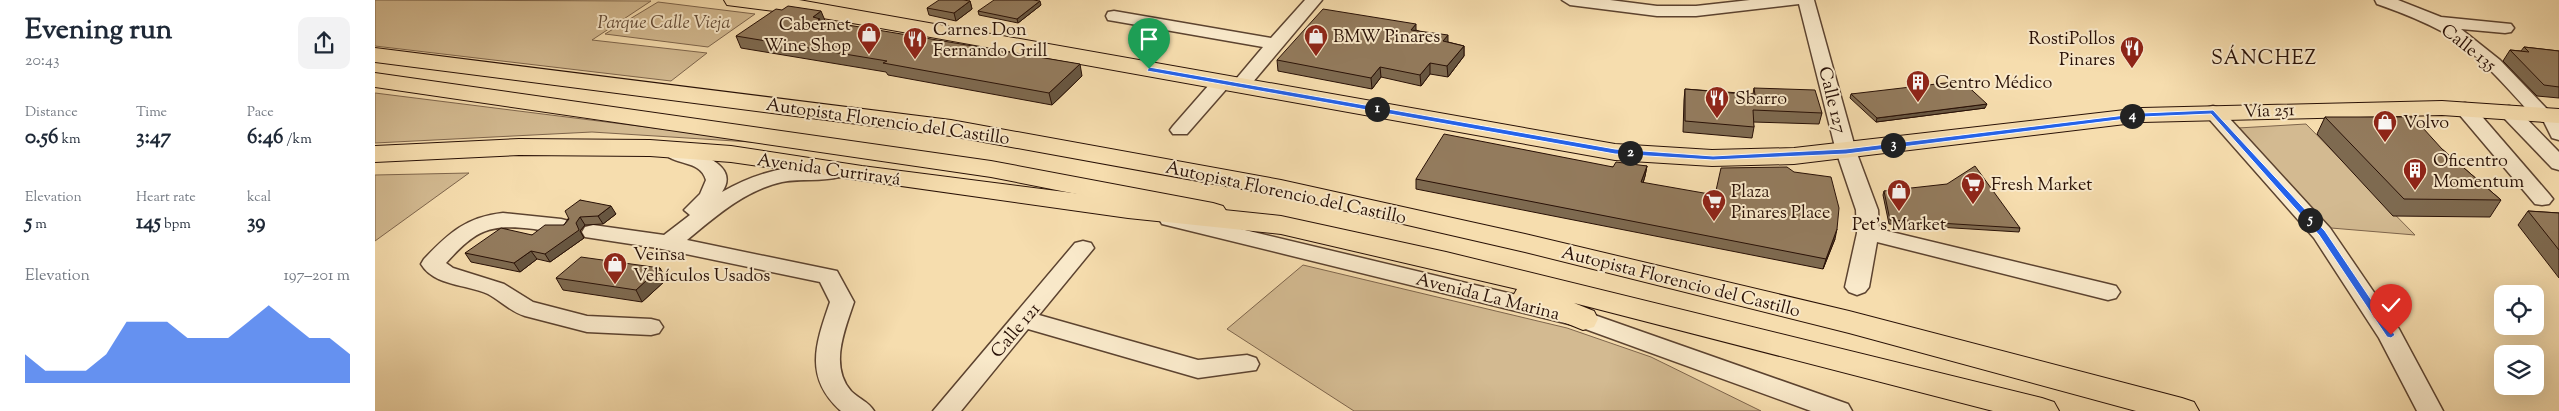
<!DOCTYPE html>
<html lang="en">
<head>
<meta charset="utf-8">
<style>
	body { margin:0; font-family:"Sorts Mill Goudy",serif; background:#f2f2f3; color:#1f2937; height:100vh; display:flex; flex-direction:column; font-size:19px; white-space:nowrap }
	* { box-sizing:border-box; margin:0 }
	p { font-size:16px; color:#747a83 }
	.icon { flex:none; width:28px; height:28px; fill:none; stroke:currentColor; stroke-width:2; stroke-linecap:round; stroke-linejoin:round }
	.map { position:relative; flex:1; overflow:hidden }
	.side { display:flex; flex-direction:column; background:#fff; width:375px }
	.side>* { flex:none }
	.tools { position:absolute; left:2119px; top:285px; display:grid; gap:10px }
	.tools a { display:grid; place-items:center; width:50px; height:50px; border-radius:10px; background:#fff; box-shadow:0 5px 20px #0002; font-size:25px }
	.pin { position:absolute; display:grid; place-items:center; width:42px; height:42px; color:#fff; margin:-51px -21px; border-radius:50% 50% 50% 0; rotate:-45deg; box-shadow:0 0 5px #0007 }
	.pin .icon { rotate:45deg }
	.km { position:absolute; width:25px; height:25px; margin:-12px; border-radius:50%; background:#222; color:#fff; font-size:14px; line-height:25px; text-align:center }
	.round { display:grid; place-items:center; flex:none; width:52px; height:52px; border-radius:10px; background:#f2f2f3 }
	.summary { display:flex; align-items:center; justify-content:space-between; height:85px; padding:0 25px }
	h1 { font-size:28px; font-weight:800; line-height:38px }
	.stats { display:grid; grid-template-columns:repeat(3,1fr); gap:8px; height:85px; padding:5px 25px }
	.stats div { display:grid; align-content:center }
	.stats b { font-size:21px; font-weight:800 }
	.stats small { font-size:14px; font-weight:400 }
	.stats p { font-size:14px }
	.chart { height:140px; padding:10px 25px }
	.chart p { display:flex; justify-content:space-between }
	.chart svg { width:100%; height:90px; margin-top:5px; fill:#2563eb; opacity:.7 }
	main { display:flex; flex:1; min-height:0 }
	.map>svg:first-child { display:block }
	.green { fill:#d3ba91; stroke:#7e654c }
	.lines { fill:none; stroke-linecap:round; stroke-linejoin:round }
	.minor-casing { stroke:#5c4330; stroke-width:3 }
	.major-casing { stroke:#281006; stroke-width:2 }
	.highway-casing { stroke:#281006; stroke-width:2 }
	.minor { fill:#f9e9ca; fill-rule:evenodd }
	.major { fill:#f6ddae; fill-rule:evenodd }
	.highway { fill:#f6ddae; fill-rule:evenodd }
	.wall { fill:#7e6a50; stroke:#281006 }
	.shaded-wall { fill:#675641; stroke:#281006 }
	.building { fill:#937b5d; stroke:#281006 }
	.route { fill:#2563eb; stroke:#fff }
	.labels { text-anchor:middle; stroke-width:4; stroke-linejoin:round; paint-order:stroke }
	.park-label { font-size:18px; font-style:italic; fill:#644c37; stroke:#f9e9ca }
	.poi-label { font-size:18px; fill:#281006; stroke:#f9e9ca; text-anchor:start }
	.street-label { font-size:18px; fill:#281006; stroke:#f9e9ca }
	.quarter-label { font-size:20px; letter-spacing:1px; fill:#281006; stroke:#f9e9ca }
</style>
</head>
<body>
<main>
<section class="side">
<div class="summary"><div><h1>Evening run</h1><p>20:43</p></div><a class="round"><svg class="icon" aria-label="share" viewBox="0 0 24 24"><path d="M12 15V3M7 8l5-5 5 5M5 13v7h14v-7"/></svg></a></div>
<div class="stats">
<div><p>Distance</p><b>0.56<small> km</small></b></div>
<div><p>Time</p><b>3:47</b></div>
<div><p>Pace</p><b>6:46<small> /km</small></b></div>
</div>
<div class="stats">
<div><p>Elevation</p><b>5<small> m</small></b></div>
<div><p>Heart rate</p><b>145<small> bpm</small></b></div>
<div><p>kcal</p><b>39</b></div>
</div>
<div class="chart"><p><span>Elevation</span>197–201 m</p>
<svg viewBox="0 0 160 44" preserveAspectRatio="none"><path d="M0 44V30L10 38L20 38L30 38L40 30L50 14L60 14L70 14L80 22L90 22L100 22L110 14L120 6L130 14L140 22L150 22L160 30V44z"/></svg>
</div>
</section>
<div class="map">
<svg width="2184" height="411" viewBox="0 0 2184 411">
	<rect width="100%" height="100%" fill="#f6ddae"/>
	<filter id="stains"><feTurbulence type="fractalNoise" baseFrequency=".004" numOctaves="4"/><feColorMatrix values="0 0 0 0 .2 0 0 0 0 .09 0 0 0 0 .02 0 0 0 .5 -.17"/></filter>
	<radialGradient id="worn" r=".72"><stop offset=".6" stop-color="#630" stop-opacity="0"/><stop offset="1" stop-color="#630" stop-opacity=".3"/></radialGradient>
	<g class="green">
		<path d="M0 0 276 1 217 40 332 53 296 81 0 46Z"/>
		<path d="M283 2 380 14 333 47 230 34Z"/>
		<path d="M0 93 407 144 217 132 0 143Z"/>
		<path d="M1931 124 2040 235 1956 228 1863 128Z"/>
		<path d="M94 173 0 241V175Z"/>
		<path d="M928 265 1192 328 1276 357 1386 411H979L852 329Z"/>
	</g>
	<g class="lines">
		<g class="minor-casing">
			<g id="minor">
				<path d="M930 0H947L872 89H858L856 85 888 47 739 21 733 20 731 16 733 12 739 11 896 38Z"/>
				<path d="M1187 0H1235L1282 6H1321L1375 0H1439L1481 151 1503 210 1504 229 1733 284 1741 286 1745 292 1741 298 1733 300 1502 242 1494 287 1490 292 1482 295 1474 292 1470 287 1482 233 1481 210 1461 151 1424 4 1321 16H1282L1195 5Z"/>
				<path d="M2000 0H2023L2066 17 2136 24 2139 28 2136 32 2130 33 2086 29 2125 60 2173 110 2182 111 2184 114V140L2177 138 2168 120 2160 118C2132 88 2105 55 2070 33 2048 21 2025 12 2002 4Z"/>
				<path d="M847 76 854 78 856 82 854 86 812 134H798L795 130 798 126 840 78Z"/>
				<path d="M2090 103 2097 105 2174 194 2178 199 2174 204 2167 205 2160 204 2083 113 2080 109 2083 105Z"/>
				<path d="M1838 106 1845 108 1955 228 2024 329 2068 411H2042L2004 338 1939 238 1828 112 1831 108Z"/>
				<path d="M2134 106 2141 108 2184 152V170L2177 168 2127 116 2124 112 2127 108Z"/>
				<path d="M298 146C317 151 367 163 347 192 380 173 426 159 464 169L467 173 464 177C446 182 426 178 407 182 370 190 340 217 312 240L462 271 479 302C470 329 454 366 476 391 484 399 494 402 499 411H466C428 377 441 343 455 302L445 282 282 248 210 237 207 232 210 227 218 225 289 235 315 215 309 210 325 194 331 180C325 159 298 166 288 152L291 148Z"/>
				<path d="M795 212 1208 311 1473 404 1477 411H1436L1202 326 787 224 784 219 787 214Z"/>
				<path d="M128 213 186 219 194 221 197 226 194 231C182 234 171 231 159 229 114 224 102 229 71 263L78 268 129 284 158 302 212 316 276 319 284 321 288 327 284 333 276 335 212 332 150 316C136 312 126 301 113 294 91 284 59 286 46 264L49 259C74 233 91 217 128 213Z"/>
				<path d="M708 241 716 243 719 248 664 315 823 360 872 355 881 358 884 364 881 370 823 378 653 329 586 411H558L700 243Z"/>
			</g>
		</g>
		<g class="major-casing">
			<g id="major">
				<path d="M349 0H424L1240 144 1337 150 1419 148 1767 108 2067 101 2184 109V123L2067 115 1767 122 1419 164 1337 166 1240 160 483 24 424 14 352 5Z"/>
				<path d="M0 73 616 161 838 203 848 206 852 212 848 218 838 221 616 177 0 87Z"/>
			</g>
		</g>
		<g class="highway-casing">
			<g id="highway">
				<path d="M0 48 576 120 906 180 1150 234 1474 311 1807 398 1819 402 1824 411H1761L1474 333 1150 252 906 196 576 136 0 62Z"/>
				<path d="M144 139 275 140 356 146 487 166 753 200 906 216 1071 252 1667 398 1679 402 1684 411H1618L1199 303 1219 311 1223 319 1219 327 1208 330 1142 303 1138 296 1142 289 906 234 753 218 356 162 275 156 144 155 0 162V146Z"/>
			</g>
		</g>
		<use href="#minor" class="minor"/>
		<use href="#major" class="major"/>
		<use href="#highway" class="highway"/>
	</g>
	<g class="wall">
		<path d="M595 1 597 9 581 21 554 15 552 8Z"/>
		<path d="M666 5 643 23 604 15 603 11Z"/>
		<path d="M450 21 707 76 677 105 513 75 511 72 366 48 361 36Z"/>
		<path d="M1041 30 1073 42 1089 46V56L1073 77 1055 74 1046 86 1006 77 997 89 903 71 902 60Z"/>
		<path d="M2149 47 2184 51V98L2162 96 2128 61 2135 50 2146 51Z"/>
		<path d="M1379 88 1447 113 1444 124 1378 122 1379 127 1377 138 1308 132 1309 100 1310 89 1378 94Z"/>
		<path d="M1476 94 1610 108 1501 122 1475 98Z"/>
		<path d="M1950 117 2067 149 2126 200 2115 217 2018 216 1942 134Z"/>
		<path d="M1272 166 1270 176 1268 183 1460 239 1448 269 1041 189V179L1238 167Z"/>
		<path d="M1509 191 1645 228 1644 232 1514 224 1508 195Z"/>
		<path d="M205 200 241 214 228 224 210 225 205 231 209 238 175 262 162 259 145 272 96 262 90 253 157 235 189 225Z"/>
		<path d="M2153 211 2184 213V278L2143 225Z"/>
		<path d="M285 268 291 280 267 302 188 290 181 278Z"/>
	</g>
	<g class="shaded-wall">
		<path d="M595 1 597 9 581 21 579 13Z"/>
		<path d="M665 1 666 5 643 23 642 19Z"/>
		<path d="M446 11 451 23 438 17Z"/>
		<path d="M1041 24V34L1036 30Z"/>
		<path d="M1073 35V46L1068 41Z"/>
		<path d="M1089 46V56L1073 77 1072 66Z"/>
		<path d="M1055 63V74L1046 86 1045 75Z"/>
		<path d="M705 64 707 76 677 105 674 93Z"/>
		<path d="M1005 67 1006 77 997 89 996 78Z"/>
		<path d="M1612 104 1610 108 1501 122 1502 118Z"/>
		<path d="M1272 166 1270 176 1265 193 1266 182Z"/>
		<path d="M236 206 241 214 228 224 223 216Z"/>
		<path d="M205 217 210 225 205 231 209 238 175 262 170 254Z"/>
		<path d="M1462 229 1460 239 1448 269 1451 259Z"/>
		<path d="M156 251 162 259 145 272 139 263Z"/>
		<path d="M285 268 291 280 267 302 261 290Z"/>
	</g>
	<g class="building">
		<path d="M564 0H588L595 1 579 13 552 8Z"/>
		<path d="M619 0H658L665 1 642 19 603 11Z"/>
		<path d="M413 6 446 11 438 17 445 19 443 20 705 64 674 93 508 63 512 61 361 36 401 9 407 10Z"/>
		<path d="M948 9 1041 24 1036 30 1073 35 1068 41 1089 46 1072 66 1055 63 1045 75 1005 67 996 78 902 60Z"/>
		<path d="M2149 47 2184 51V87L2169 85 2135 50 2154 52Z"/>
		<path d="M1587 81 1612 104 1502 118 1476 94Z"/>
		<path d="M1379 88 1440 90 1447 113 1378 110 1379 127 1310 121V89L1380 95Z"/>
		<path d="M1950 117H2038L2067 149 2126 200 2029 199Z"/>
		<path d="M1069 134 1238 167 1241 162 1272 166 1266 182 1340 195 1346 168 1412 167 1419 172 1456 177 1464 208 1462 229 1451 259 1041 179Z"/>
		<path d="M1600 166 1645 228 1515 220 1509 191 1572 184Z"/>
		<path d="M205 200 236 206 223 216 205 217 201 223 204 230 170 254 156 251 139 263 90 253 126 228 157 235 170 225H189L194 219 190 211Z"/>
		<path d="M2153 211 2184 213V250Z"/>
		<path d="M206 257 285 268 261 290 181 278Z"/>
	</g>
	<path class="route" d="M774 67 1240 149 1338 156 1471 149 1767 113 1838 110 1950 231 2020 335 2016 338 2012 337 1944 235 1836 114 1767 117 1471 154 1338 160 1240 154 772 71Z"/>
	<defs>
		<g id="shop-pin" transform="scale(1.25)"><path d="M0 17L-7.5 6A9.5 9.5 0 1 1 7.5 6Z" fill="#8f2418" stroke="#f9e9ca"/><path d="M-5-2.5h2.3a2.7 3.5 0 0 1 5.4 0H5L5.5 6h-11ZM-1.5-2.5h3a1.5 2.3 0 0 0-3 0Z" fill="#fff"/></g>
		<g id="restaurant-pin" transform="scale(1.25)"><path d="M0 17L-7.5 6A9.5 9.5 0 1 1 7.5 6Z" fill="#8f2418" stroke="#f9e9ca"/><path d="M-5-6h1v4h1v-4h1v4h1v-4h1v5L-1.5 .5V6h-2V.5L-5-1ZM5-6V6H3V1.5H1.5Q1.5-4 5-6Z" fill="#fff"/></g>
		<g id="building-pin" transform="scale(1.25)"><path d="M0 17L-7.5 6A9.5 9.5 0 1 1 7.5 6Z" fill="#8f2418" stroke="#f9e9ca"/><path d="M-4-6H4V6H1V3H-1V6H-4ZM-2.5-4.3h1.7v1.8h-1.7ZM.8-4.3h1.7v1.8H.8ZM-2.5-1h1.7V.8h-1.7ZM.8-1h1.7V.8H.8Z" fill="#fff"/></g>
		<g id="supermarket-pin" transform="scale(1.25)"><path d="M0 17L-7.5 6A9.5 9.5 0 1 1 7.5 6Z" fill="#8f2418" stroke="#f9e9ca"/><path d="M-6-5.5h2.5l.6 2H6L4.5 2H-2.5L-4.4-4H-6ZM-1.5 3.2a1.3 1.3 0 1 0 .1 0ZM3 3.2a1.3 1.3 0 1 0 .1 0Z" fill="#fff"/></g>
	</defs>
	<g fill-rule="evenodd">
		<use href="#shop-pin" x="494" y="34"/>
		<use href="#shop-pin" x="941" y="36"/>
		<use href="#restaurant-pin" x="540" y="39"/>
		<use href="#restaurant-pin" x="1757" y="48"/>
		<use href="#building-pin" x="1543" y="82"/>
		<use href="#restaurant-pin" x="1342" y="98"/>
		<use href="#shop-pin" x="2010" y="122"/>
		<use href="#building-pin" x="2040" y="170"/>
		<use href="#supermarket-pin" x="1598" y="184"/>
		<use href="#shop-pin" x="1524" y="191"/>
		<use href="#supermarket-pin" x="1339" y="201"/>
		<use href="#shop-pin" x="240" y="264"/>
	</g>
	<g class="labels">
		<g class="park-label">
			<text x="289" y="28">Parque Calle Vieja</text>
		</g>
		<g class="poi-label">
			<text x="476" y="30" text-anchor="end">Cabernet<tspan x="476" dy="21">Wine Shop</tspan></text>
			<text x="558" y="35">Carnes Don<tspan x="558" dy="21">Fernando Grill</tspan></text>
			<text x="958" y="42">BMW Pinares</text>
			<text x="1740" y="44" text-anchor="end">RostiPollos<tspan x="1740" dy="21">Pinares</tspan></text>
			<text x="1560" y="88">Centro Médico</text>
			<text x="1360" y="104">Sbarro</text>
			<text x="2028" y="128">Volvo</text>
			<text x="2058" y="166">Oficentro<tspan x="2058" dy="21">Momentum</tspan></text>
			<text x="1616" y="190">Fresh Market</text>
			<text x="1356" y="197">Plaza<tspan x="1356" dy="21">Pinares Place</tspan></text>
			<text x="1524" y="230" text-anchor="middle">Pet's Market</text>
			<text x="258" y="260">Veinsa<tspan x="258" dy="21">Vehículos Usados</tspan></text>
		</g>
		<g class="street-label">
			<text transform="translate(2094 47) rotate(38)" y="6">Calle 135</text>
			<text transform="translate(1458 100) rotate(76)" y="6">Calle 127</text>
			<text transform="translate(1894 110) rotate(-2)" y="6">Vía 251</text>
			<text transform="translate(513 121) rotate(8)" y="6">Autopista Florencio del Castillo</text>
			<text transform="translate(454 169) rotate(8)" y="6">Avenida Curriravá</text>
			<text transform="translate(911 192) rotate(12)" y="6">Autopista Florencio del Castillo</text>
			<text transform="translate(1306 281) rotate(14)" y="6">Autopista Florencio del Castillo</text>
			<text transform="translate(1113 296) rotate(14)" y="6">Avenida La Marina</text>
			<text transform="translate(640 330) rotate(-50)" y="6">Calle 121</text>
		</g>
		<g class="quarter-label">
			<text x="1889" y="64">SÁNCHEZ</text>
		</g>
	</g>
	<rect width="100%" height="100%" filter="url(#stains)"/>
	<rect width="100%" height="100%" fill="url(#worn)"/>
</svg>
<div class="tools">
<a><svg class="icon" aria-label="locate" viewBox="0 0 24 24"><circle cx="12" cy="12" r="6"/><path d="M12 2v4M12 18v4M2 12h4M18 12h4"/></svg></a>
<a><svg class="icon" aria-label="layers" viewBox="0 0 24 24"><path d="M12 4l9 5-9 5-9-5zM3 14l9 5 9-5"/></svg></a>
</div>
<div class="pin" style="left:774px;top:69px;background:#1e9e55"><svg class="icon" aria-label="arrive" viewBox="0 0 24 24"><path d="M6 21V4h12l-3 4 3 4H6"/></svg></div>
<div class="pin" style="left:2016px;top:335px;background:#d93025"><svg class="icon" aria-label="check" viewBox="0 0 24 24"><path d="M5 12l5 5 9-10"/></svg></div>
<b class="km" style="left:1002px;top:109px">1</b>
<b class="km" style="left:1255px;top:153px">2</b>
<b class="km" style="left:1518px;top:145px">3</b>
<b class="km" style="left:1757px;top:116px">4</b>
<b class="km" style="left:1935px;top:220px">5</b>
</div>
</main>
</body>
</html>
